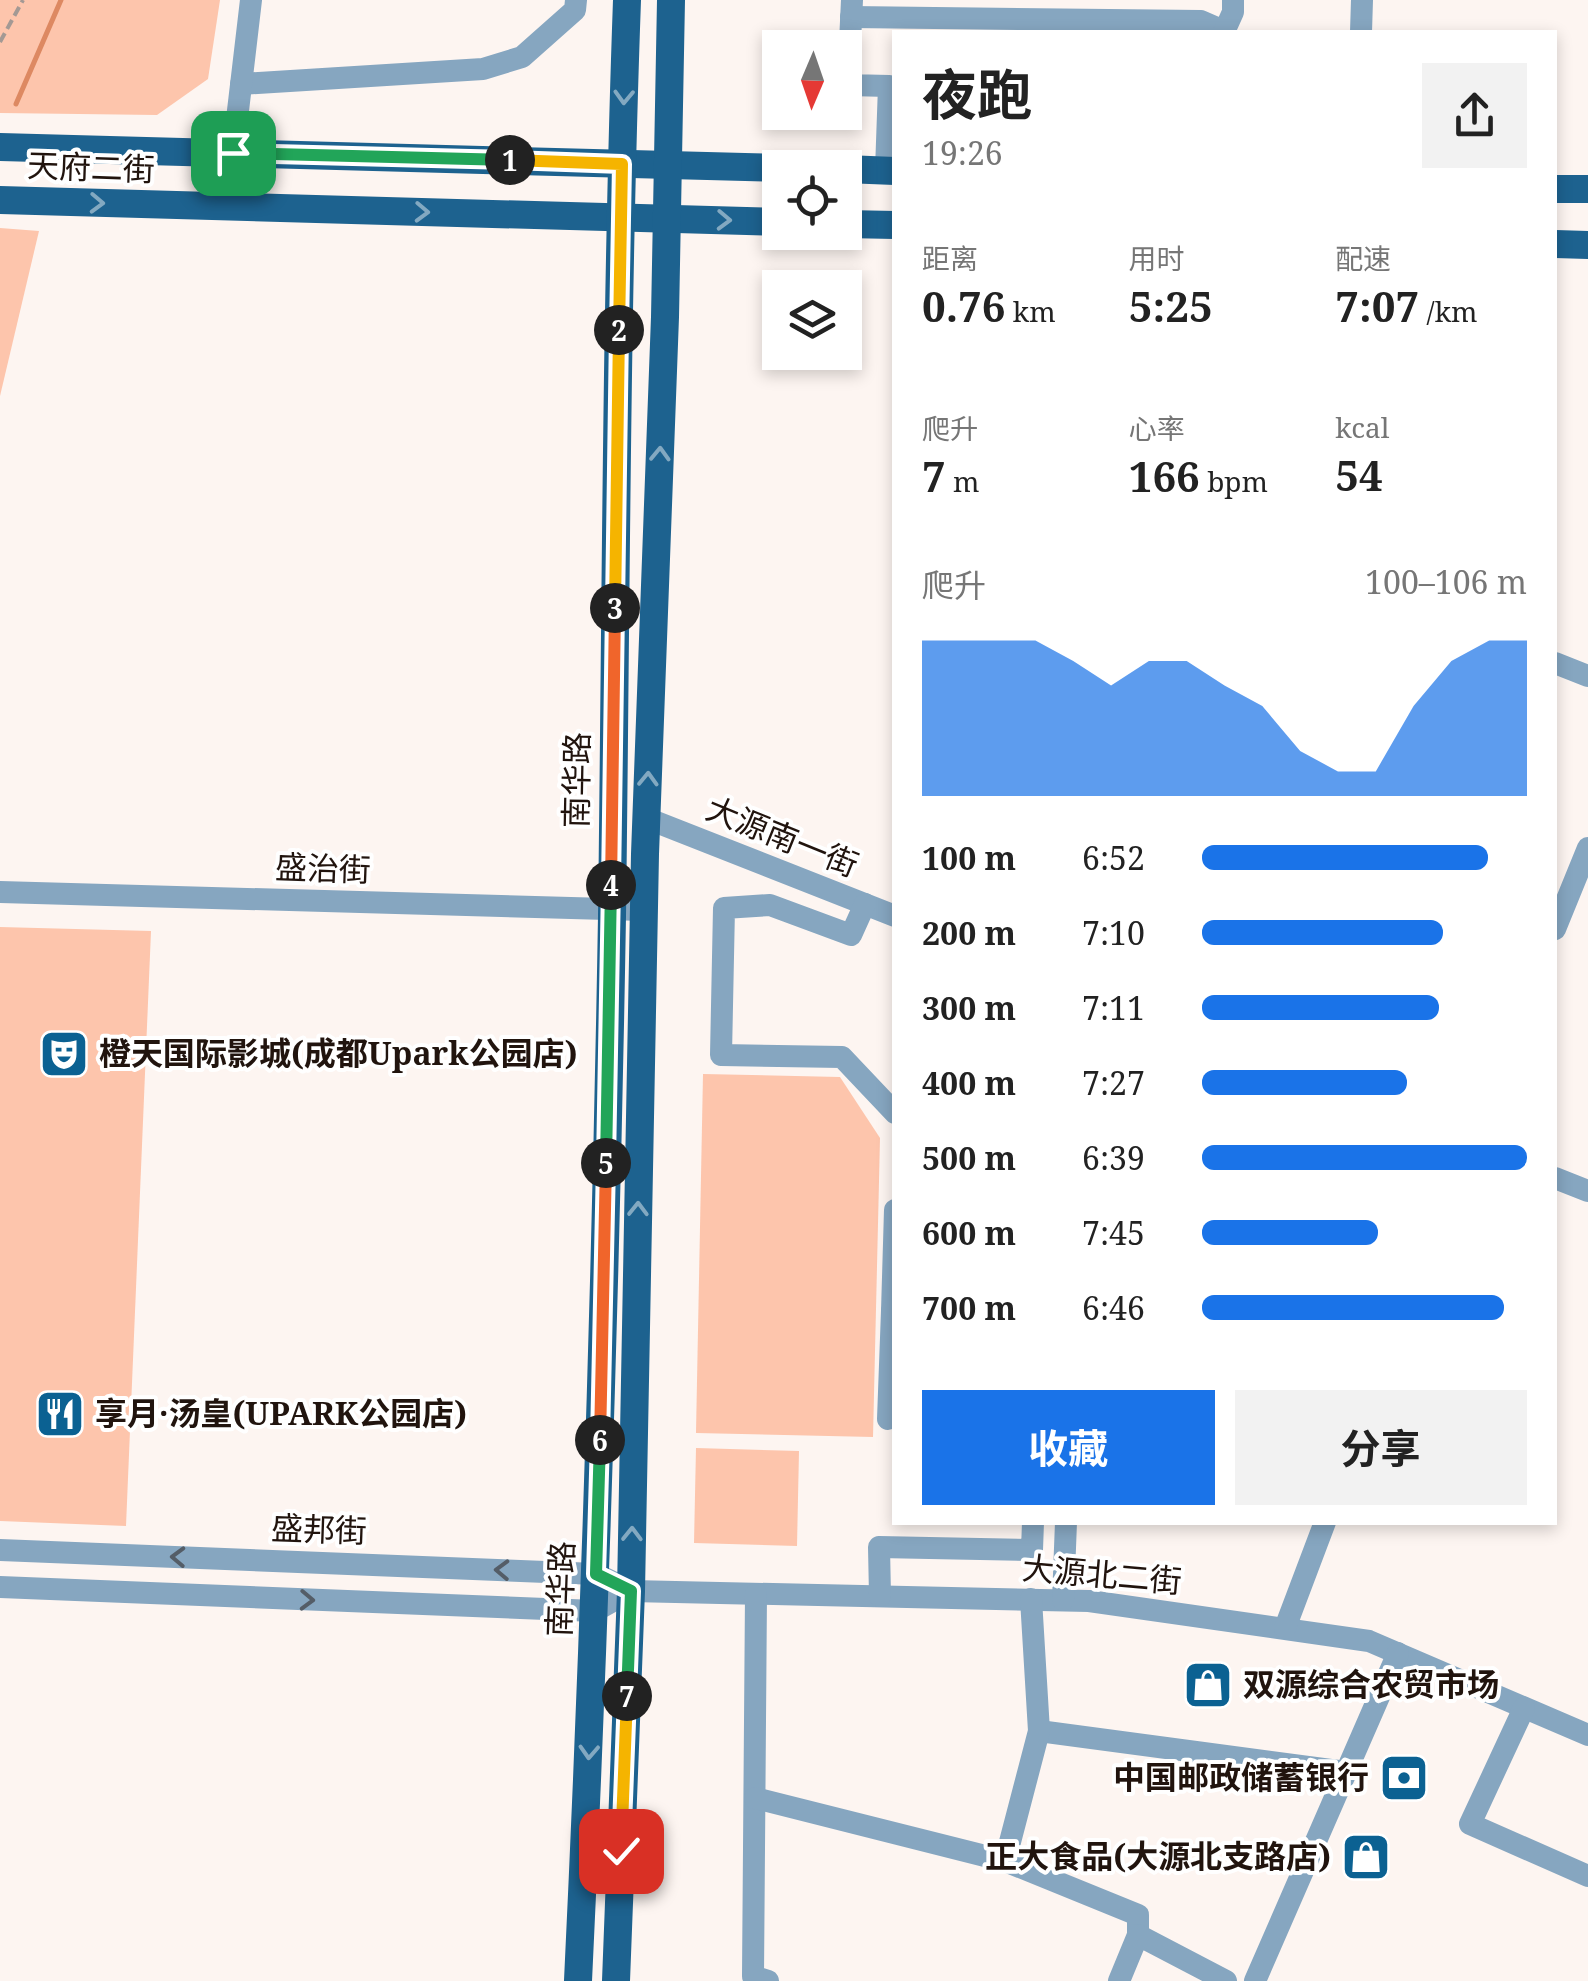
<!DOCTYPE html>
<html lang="zh">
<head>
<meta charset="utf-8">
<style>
	body { margin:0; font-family:"Noto Serif","Noto Sans SC",serif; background:#f2f2f2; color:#222; height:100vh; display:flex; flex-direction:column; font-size:38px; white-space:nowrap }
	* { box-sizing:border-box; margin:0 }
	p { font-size:32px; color:#767676 }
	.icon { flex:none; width:55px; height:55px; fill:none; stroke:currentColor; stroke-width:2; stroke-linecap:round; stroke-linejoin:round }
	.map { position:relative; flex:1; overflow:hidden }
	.side { position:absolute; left:892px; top:30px; width:665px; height:1495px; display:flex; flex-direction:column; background:#fff; border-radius:0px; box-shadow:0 5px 15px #0003 }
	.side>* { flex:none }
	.needle { width:65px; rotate:182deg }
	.buttons { position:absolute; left:762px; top:30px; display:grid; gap:20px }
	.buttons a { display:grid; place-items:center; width:100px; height:100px; border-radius:0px; background:#fff; box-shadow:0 5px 15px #0003; font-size:50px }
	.pin { position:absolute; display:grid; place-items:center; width:85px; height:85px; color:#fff; margin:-42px; border-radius:20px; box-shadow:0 5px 15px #0006 }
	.km { position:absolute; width:50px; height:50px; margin:-25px; border-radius:50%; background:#222; color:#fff; font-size:28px; line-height:50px; text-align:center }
	.round { display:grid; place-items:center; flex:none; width:105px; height:105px; border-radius:0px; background:#f2f2f2 }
	.headline { display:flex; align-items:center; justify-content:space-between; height:170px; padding:0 30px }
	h1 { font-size:55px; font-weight:700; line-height:75px }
	.metrics { display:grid; grid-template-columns:repeat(3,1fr); gap:15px; height:170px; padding:10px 30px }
	.metrics div { display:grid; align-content:center }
	.metrics b { font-size:42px; font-weight:700 }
	.metrics small { font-size:28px; font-weight:400 }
	.metrics p { font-size:28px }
	.chart { height:280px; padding:20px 30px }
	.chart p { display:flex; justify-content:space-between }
	.chart svg { width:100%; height:180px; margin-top:10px; fill:#1a73e8; opacity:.7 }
	.button { display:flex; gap:20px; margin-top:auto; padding:20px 30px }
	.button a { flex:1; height:115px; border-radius:0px; background:#1a73e8; color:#fff; font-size:40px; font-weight:700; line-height:115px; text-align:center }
	.button a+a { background:#f2f2f2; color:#222 }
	ul { padding:0 30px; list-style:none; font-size:32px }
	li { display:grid; grid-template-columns:160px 120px 1fr; align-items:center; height:75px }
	li i { height:25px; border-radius:12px; background:#1a73e8 }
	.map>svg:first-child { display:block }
	.green { fill:#fdc5ac }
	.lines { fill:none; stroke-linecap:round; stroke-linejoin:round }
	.stream { stroke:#dd8962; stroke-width:5 }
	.path { stroke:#a39994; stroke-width:4; stroke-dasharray:10 5; stroke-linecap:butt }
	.minor { stroke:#86a6c0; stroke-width:22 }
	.major { stroke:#1d628f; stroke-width:28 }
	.oneway { stroke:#83a9c1 }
	.oneway2 { stroke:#545d67 }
	.split-1-casing { stroke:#fff; stroke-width:20 }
	.split-2-casing { stroke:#fff; stroke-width:20 }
	.split-3-casing { stroke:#fff; stroke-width:20 }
	.split-4-casing { stroke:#fff; stroke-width:20 }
	.split-5-casing { stroke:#fff; stroke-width:20 }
	.split-6-casing { stroke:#fff; stroke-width:20 }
	.split-7-casing { stroke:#fff; stroke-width:20 }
	.split-8-casing { stroke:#fff; stroke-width:20 }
	.split-1 { stroke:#22a559; stroke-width:12 }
	.split-2 { stroke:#f5b400; stroke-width:12 }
	.split-3 { stroke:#f5b400; stroke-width:12 }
	.split-4 { stroke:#f0652b; stroke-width:12 }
	.split-5 { stroke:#22a559; stroke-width:12 }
	.split-6 { stroke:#f0652b; stroke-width:12 }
	.split-7 { stroke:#22a559; stroke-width:12 }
	.split-8 { stroke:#f5b400; stroke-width:12 }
	.labels { text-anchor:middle; stroke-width:8; stroke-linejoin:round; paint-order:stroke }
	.street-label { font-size:32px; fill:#21140e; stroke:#fff }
	.poi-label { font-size:32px; font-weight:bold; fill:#21140e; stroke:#fff; text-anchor:start }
</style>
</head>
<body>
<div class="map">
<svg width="1588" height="1981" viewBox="0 0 1588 1981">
	<rect width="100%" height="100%" fill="#fdf5f1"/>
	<g class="green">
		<path d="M0 0H220L208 79 157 115 0 113Z"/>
		<path d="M0 228 39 231 0 396Z"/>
		<path d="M0 927 151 931 126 1526 0 1521Z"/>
		<path d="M703 1074 840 1077 880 1138 873 1437 696 1433Z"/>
		<path d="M696 1448 799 1451 797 1546 694 1543Z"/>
	</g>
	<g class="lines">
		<path class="stream" d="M16 104 61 0"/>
		<path class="path" d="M0 42 23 0"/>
		<g class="minor">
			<path d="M852 0 848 85 889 86 886 170"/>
			<path d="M851 17 1201 21 1224 31"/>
			<path d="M1224 32 1233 12V0"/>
			<path d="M1361 32 1362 0"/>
			<path d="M241 84 483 69 522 57 575 10 576 0"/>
			<path d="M233 153 251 0"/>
			<path d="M1555 663 1588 676"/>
			<path d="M646 818 895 916"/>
			<path d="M0 892 643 910"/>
			<path d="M865 904 851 935 770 905 724 908 721 1055 842 1057 895 1113"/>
			<path d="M1555 929 1588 848"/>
			<path d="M1555 1178 1588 1191"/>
			<path d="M895 1210 892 1311H895"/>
			<path d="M888 1419 892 1311"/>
			<path d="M0 1550 596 1574 631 1591"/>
			<path d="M0 1587 595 1611 631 1591 1089 1601 1369 1641 1588 1735"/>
			<path d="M756 1594 753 1976 768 1981"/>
			<path d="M880 1596 879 1547 1032 1550 1033 1522"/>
			<path d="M1063 1600 1066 1522"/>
			<path d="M1285 1628 1325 1522"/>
			<path d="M1524 1708 1470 1824 1588 1876"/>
			<path d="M1039 1731 1346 1772"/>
			<path d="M755 1798 1005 1861 1138 1915V1935"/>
			<path d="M1005 1861 1039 1731 1031 1599"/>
			<path d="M1119 1981 1138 1935 1226 1981"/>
			<path d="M1255 1981 1398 1653"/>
		</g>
		<g class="major">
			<path d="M0 147 780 168"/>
			<path d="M845 169 895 171"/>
			<path d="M1555 189H1588"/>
			<path d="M0 200 780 222"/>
			<path d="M845 224 895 225"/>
			<path d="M1555 244 1588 245"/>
			<path d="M578 1981C595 1626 606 1271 612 916 616 611 616 305 627 0"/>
			<path d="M616 1981 631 1591 645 854 665 317 671 0"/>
		</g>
	</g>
	<defs><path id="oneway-chevron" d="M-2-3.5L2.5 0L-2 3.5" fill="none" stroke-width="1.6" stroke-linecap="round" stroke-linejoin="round" transform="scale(2.5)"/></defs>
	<g class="oneway">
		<use href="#oneway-chevron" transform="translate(624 97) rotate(92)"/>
		<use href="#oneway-chevron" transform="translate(97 203) rotate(2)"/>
		<use href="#oneway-chevron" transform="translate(422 212) rotate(2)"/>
		<use href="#oneway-chevron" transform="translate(724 220) rotate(2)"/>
		<use href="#oneway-chevron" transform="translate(660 454) rotate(-88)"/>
		<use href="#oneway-chevron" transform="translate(648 779) rotate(-88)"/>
		<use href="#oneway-chevron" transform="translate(638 1209) rotate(-89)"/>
		<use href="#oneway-chevron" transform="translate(632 1534) rotate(-89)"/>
		<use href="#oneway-chevron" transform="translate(589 1752) rotate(93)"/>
	</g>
	<g class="oneway2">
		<use href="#oneway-chevron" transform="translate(178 1557) rotate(-178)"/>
		<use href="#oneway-chevron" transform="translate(502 1570) rotate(-178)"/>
		<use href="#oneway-chevron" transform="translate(307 1600) rotate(2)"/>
	</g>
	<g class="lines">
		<g class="split-1-casing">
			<path id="split-1" d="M233 153 510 160"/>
		</g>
		<g class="split-2-casing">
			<path id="split-2" d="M510 160 622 164 619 330"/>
		</g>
		<g class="split-3-casing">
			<path id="split-3" d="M615 608 619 330"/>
		</g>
		<g class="split-4-casing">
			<path id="split-4" d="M611 885 615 608"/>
		</g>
		<g class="split-5-casing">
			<path id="split-5" d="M606 1163 611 885"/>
		</g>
		<g class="split-6-casing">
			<path id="split-6" d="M600 1440 606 1163"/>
		</g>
		<g class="split-7-casing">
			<path id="split-7" d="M600 1440 596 1574 631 1591 627 1696"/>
		</g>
		<g class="split-8-casing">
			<path id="split-8" d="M621 1851 627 1696"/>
		</g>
		<use href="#split-1" class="split-1"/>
		<use href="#split-2" class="split-2"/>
		<use href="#split-3" class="split-3"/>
		<use href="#split-4" class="split-4"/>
		<use href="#split-5" class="split-5"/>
		<use href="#split-6" class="split-6"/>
		<use href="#split-7" class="split-7"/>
		<use href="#split-8" class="split-8"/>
	</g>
	<defs>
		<g id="theatre-square" transform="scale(2.5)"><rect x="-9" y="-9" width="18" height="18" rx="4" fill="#0b6192" stroke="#fff"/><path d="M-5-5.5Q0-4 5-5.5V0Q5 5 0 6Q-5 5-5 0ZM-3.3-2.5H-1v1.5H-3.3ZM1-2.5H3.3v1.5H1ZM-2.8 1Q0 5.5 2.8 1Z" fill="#fff"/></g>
		<g id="restaurant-square" transform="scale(2.5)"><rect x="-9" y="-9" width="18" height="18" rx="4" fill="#0b6192" stroke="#fff"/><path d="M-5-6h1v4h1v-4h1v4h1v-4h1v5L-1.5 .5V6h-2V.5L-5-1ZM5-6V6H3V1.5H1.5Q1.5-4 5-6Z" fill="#fff"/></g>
		<g id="shop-square" transform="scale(2.5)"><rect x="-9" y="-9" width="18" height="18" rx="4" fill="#0b6192" stroke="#fff"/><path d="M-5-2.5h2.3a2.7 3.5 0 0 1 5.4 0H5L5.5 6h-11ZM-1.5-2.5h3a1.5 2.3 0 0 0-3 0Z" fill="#fff"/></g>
		<g id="bank-square" transform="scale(2.5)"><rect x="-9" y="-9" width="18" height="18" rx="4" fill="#0b6192" stroke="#fff"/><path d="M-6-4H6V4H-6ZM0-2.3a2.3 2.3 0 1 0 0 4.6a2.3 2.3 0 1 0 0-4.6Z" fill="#fff"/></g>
	</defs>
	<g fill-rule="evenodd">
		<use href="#theatre-square" x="64" y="1054"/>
		<use href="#restaurant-square" x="60" y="1414"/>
		<use href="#shop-square" x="1208" y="1685"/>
		<use href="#bank-square" x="1404" y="1778"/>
		<use href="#shop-square" x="1366" y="1857"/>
	</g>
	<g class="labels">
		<g class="street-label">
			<text transform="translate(91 168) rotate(2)" y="11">天府二街</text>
			<text transform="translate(577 780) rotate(-89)" y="11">南华路</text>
			<text transform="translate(782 837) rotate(22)" y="11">大源南一街</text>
			<text transform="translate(323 869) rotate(2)" y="11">盛治街</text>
			<text transform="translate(319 1530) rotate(2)" y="11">盛邦街</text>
			<text transform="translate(1102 1575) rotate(5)" y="11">大源北二街</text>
			<text transform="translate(561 1589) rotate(-88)" y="11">南华路</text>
		</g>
		<g class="poi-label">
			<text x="99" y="1065">橙天国际影城(成都Upark公园店)</text>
			<text x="95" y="1425">享月·汤皇(UPARK公园店)</text>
			<text x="1243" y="1696">双源综合农贸市场</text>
			<text x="1369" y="1789" text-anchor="end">中国邮政储蓄银行</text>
			<text x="1331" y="1868" text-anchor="end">正大食品(大源北支路店)</text>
		</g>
	</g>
</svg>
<div class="buttons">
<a><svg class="needle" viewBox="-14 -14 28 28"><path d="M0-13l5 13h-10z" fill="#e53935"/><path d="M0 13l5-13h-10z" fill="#767676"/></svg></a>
<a><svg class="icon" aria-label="locate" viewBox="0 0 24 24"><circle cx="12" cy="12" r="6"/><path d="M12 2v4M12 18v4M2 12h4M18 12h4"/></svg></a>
<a><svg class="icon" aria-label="layers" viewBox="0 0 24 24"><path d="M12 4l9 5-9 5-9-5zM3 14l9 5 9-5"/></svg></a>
</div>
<div class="pin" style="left:233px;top:153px;background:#1e9e55"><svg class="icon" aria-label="arrive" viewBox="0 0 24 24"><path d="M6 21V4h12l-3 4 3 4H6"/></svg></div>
<div class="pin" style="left:621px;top:1851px;background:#d93025"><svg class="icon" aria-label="check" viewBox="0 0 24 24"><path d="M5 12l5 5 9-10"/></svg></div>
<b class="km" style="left:510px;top:160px">1</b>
<b class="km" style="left:619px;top:330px">2</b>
<b class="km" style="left:615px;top:608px">3</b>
<b class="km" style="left:611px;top:885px">4</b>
<b class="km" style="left:606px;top:1163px">5</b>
<b class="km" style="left:600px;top:1440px">6</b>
<b class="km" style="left:627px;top:1696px">7</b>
<section class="side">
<div class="headline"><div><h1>夜跑</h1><p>19:26</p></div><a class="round"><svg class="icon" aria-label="share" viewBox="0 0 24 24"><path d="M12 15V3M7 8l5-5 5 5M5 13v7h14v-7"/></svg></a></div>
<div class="metrics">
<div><p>距离</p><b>0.76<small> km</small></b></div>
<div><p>用时</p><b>5:25</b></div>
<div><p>配速</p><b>7:07<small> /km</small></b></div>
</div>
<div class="metrics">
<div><p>爬升</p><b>7<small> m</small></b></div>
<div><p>心率</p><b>166<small> bpm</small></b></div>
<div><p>kcal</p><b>54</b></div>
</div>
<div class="chart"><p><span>爬升</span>100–106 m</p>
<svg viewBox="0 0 160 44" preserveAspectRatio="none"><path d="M0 44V6L10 6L20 6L30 6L40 11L50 17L60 11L70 11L80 17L90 22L100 33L110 38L120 38L130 22L140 11L150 6L160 6V44z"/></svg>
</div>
<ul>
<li><b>100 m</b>6:52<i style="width:88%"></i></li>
<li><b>200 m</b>7:10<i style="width:74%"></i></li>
<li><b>300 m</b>7:11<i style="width:73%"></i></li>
<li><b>400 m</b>7:27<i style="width:63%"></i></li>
<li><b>500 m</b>6:39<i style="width:100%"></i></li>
<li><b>600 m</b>7:45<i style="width:54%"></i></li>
<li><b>700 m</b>6:46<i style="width:93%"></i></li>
</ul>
<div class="button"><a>收藏</a><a>分享</a></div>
</section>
</div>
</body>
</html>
